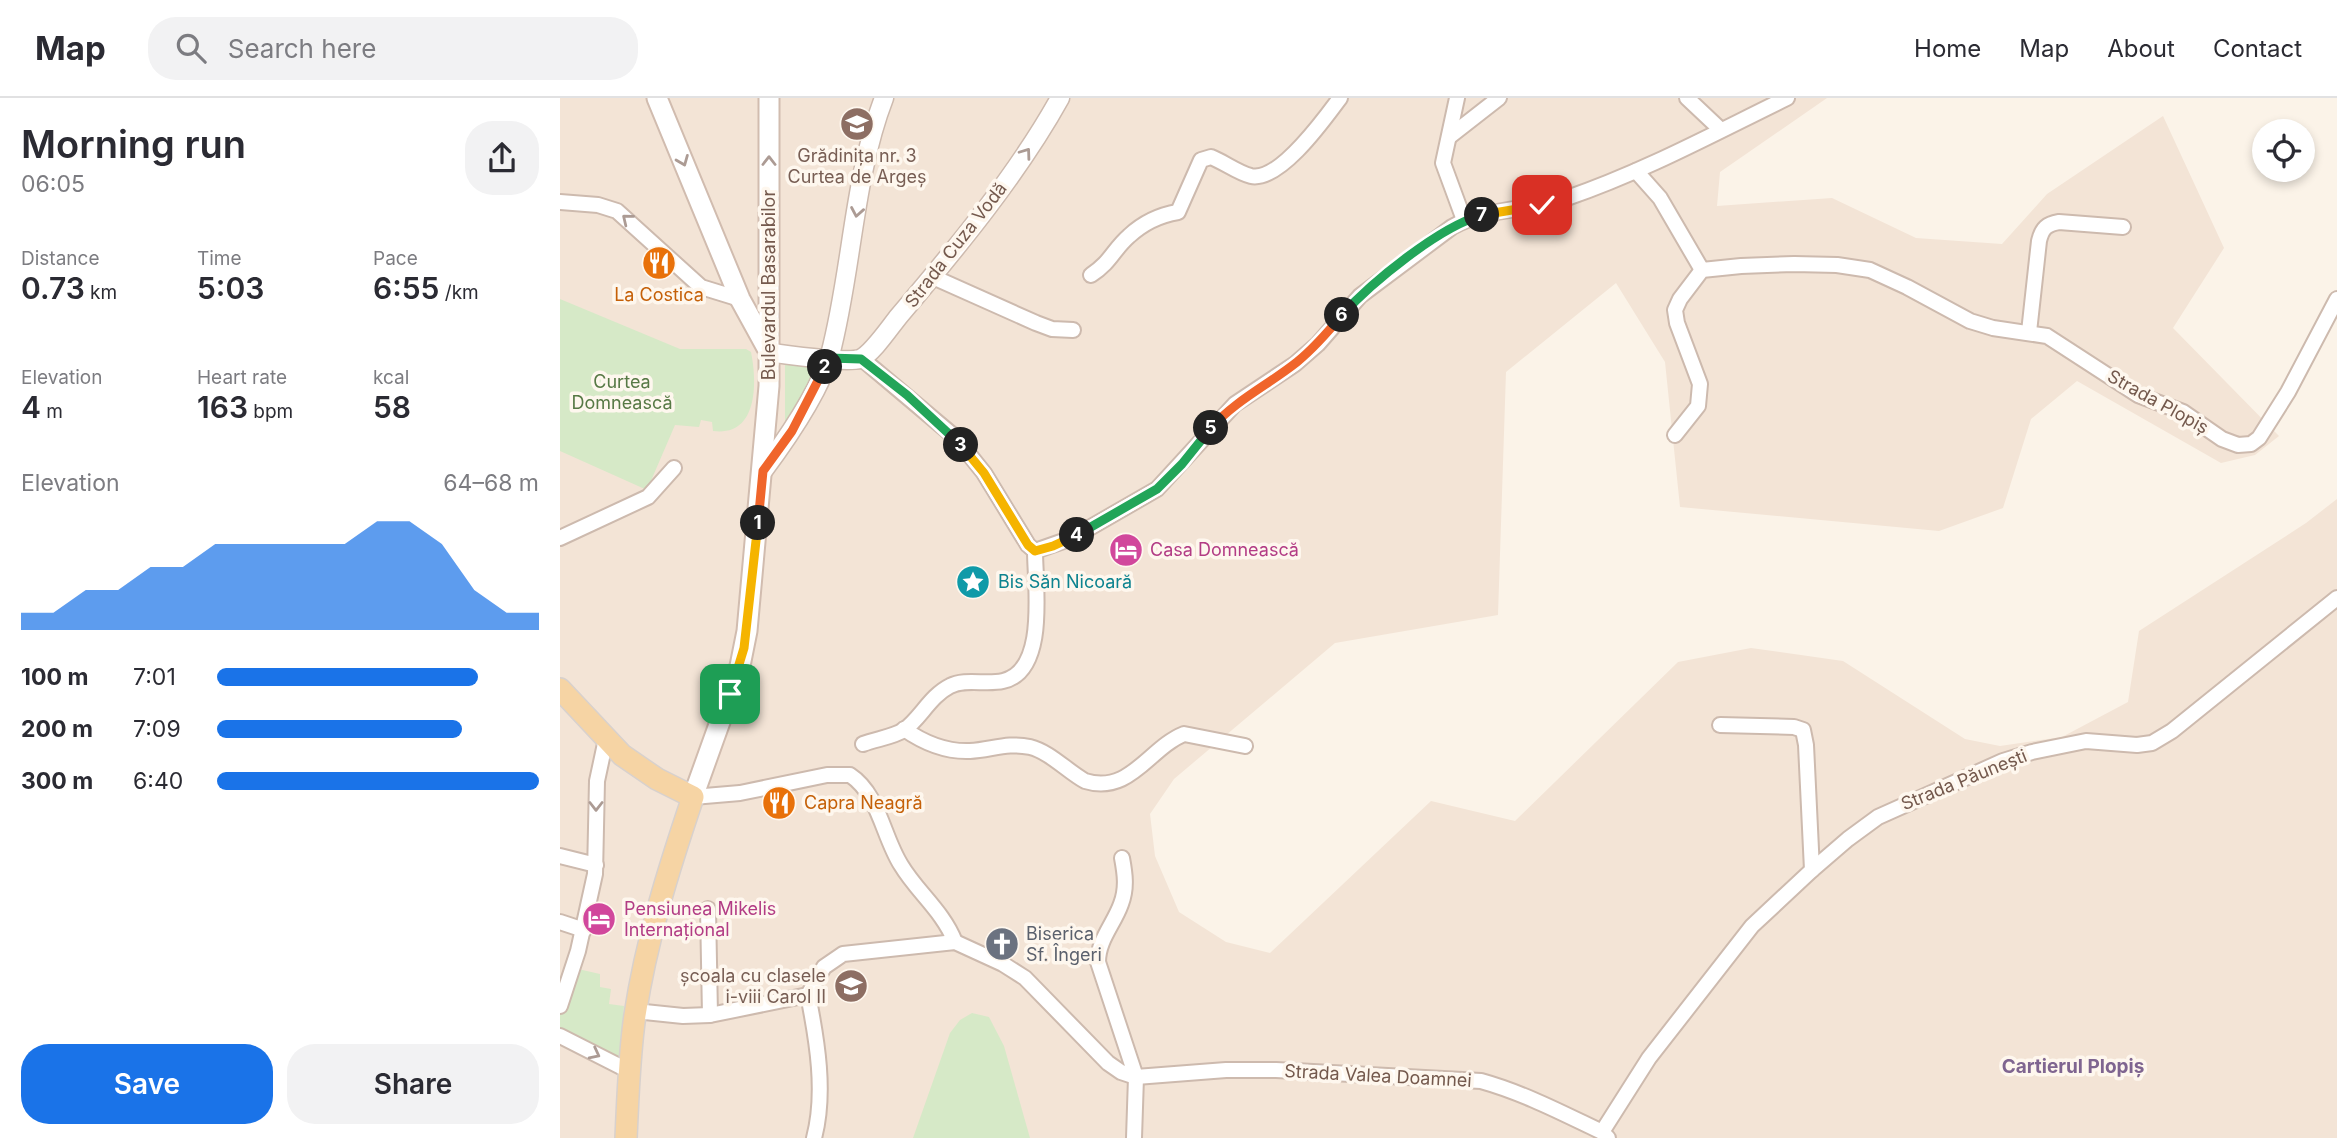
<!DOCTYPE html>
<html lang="en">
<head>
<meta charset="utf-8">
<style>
	body { margin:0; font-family:Inter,sans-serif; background:#f2f2f3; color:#2b2b33; height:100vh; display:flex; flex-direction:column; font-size:26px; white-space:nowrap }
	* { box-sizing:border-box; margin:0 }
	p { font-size:23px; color:#7c7c81 }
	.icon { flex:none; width:38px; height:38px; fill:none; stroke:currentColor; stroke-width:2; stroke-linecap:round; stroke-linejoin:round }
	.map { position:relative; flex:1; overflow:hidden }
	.details { display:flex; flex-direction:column; background:#fff; width:560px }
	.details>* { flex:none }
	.fabs { position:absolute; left:1692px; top:21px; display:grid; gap:14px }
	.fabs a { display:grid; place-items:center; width:63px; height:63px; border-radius:50%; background:#fff; box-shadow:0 4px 10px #0003; font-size:35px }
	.pin { position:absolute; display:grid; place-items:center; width:60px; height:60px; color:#fff; margin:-30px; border-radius:14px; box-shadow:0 4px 10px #0006 }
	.km { position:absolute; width:35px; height:35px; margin:-18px; border-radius:50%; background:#222; color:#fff; font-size:19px; line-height:35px; text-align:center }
	.round { display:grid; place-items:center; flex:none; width:74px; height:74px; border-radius:28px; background:#f2f2f3 }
	.overview { display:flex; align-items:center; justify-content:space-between; height:119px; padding:0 21px }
	h1 { font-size:38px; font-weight:600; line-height:52px }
	.figures { display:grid; grid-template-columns:repeat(3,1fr); gap:10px; height:119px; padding:7px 21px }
	.figures div { display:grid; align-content:center }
	.figures b { font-size:30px; font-weight:600 }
	.figures small { font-size:19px; font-weight:400 }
	.figures p { font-size:19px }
	.chart { height:196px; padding:14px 21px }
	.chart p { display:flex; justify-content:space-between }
	.chart svg { width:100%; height:126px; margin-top:7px; fill:#1a73e8; opacity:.7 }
	.button { display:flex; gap:14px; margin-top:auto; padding:14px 21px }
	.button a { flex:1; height:80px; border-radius:28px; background:#1a73e8; color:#fff; font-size:28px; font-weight:600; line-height:80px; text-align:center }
	.button a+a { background:#f2f2f3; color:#2b2b33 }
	ul { padding:0 21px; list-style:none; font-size:23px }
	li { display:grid; grid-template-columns:112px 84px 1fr; align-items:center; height:52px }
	li i { height:18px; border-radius:9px; background:#1a73e8 }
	header { display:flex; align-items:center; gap:42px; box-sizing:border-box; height:98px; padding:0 35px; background:#fff; border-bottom:2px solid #e1e1e2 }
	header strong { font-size:33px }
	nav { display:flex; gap:38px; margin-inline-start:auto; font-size:24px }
	.search { width:490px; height:63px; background:#f2f2f3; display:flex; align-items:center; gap:18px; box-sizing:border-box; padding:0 24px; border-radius:28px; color:#7c7c81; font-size:26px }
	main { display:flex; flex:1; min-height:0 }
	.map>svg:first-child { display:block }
	.residential { fill:#f3e4d6 }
	.green { fill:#d6e9c7 }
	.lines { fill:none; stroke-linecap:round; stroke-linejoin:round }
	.minor-casing { stroke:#cdbaae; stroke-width:18 }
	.tertiary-casing { stroke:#cdbaae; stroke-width:21 }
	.secondary-casing { stroke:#d1bcaf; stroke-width:23 }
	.primary-casing { stroke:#d8d1cd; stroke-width:24 }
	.minor { stroke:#fff; stroke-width:14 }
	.tertiary { stroke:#fff; stroke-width:18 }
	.secondary { stroke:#fff; stroke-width:19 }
	.primary { stroke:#f6d4a4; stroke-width:21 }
	.oneway { stroke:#ac9b94 }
	.split-1-casing { stroke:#fff; stroke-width:14 }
	.split-2-casing { stroke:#fff; stroke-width:14 }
	.split-3-casing { stroke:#fff; stroke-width:14 }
	.split-4-casing { stroke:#fff; stroke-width:14 }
	.split-5-casing { stroke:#fff; stroke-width:14 }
	.split-6-casing { stroke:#fff; stroke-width:14 }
	.split-7-casing { stroke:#fff; stroke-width:14 }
	.split-8-casing { stroke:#fff; stroke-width:14 }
	.split-1 { stroke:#f5b400; stroke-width:9 }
	.split-2 { stroke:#f0652b; stroke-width:9 }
	.split-3 { stroke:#22a559; stroke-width:9 }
	.split-4 { stroke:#f5b400; stroke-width:9 }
	.split-5 { stroke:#22a559; stroke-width:9 }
	.split-6 { stroke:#f0652b; stroke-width:9 }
	.split-7 { stroke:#22a559; stroke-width:9 }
	.split-8 { stroke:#f5b400; stroke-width:9 }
	.labels { text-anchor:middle; stroke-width:7; stroke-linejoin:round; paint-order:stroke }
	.education-label { font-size:18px; fill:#785e54; stroke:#fef7ee }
	.street-label { font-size:18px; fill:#74594d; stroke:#fef7ee }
	.food-label { font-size:18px; fill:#c56008; stroke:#fef7ee }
	.park-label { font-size:18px; fill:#577945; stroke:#fef7ee }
	.hotel-label { font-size:18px; fill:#b23c85; stroke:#fef7ee; text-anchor:start }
	.culture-label { font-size:18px; fill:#0d838f; stroke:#fef7ee; text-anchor:start }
	.worship-label { font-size:18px; fill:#5b616d; stroke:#fef7ee; text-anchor:start }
	.neighbourhood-label { font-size:19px; font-weight:bold; fill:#7f6590; stroke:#fef7ee }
</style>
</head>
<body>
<header>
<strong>Map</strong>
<div class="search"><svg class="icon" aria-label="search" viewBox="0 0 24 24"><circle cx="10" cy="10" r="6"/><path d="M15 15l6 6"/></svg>Search here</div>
<nav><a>Home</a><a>Map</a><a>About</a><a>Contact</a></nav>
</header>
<main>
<section class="details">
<div class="overview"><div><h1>Morning run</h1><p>06:05</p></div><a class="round"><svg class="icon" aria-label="share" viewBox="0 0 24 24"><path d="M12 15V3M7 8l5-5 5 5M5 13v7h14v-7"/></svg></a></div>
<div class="figures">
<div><p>Distance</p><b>0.73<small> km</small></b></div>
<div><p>Time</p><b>5:03</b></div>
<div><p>Pace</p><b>6:55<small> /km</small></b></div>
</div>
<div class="figures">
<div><p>Elevation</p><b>4<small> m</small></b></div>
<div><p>Heart rate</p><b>163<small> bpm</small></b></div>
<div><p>kcal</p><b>58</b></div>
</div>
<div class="chart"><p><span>Elevation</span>64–68 m</p>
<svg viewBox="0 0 160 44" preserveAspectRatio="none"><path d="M0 44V38L10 38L20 30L30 30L40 22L50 22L60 14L70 14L80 14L90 14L100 14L110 6L120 6L130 14L140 30L150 38L160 38V44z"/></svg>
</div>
<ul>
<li><b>100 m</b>7:01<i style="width:81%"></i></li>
<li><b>200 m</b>7:09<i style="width:76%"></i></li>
<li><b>300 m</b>6:40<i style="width:100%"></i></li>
</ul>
<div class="button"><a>Save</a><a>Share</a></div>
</section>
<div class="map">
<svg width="1777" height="1040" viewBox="0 0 1777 1040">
	<rect width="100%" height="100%" fill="#fbf3e8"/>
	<path class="residential" d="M0 0H1267L1160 74 1157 108 1272 100 1356 140 1442 146 1487 96 1603 18 1664 150 1613 230 1719 338 1695 357 1661 365 1517 283 1471 321 1443 410 1379 433 1120 409 1105 264 1056 185 946 274 938 517 775 545 614 681 590 716 595 758 619 814 666 844 710 855 871 703 955 723 1118 564 1191 550 1283 563 1405 641 1440 648 1502 639 1568 604 1579 533 1746 425 1777 401V1040H0Z"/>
	<g class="green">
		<path d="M0 201 120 251H186L191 254C197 283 199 339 153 333L152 324 141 322 139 329 115 327 87 392 0 353Z"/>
		<path d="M225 265 258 268 257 274 225 329Z"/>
		<path d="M18 871 40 876V889L51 891 49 906 64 908 60 959 0 932V915Z"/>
		<path d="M412 915 429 919 444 948 470 1040H353L390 935 400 922Z"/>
	</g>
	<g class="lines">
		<g class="minor-casing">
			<g id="minor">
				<path d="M897 0 883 65 904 122"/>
				<path d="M1127 0 1161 32"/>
				<path d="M889 39 939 0"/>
				<path d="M1076 73 1100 100 1142 172"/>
				<path d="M0 104 38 107 57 113 141 189 180 201"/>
				<path d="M531 177C551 164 553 152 569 138 583 125 600 117 618 114L641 62 651 59C664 64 678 75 691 78 720 84 765 20 780 0"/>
				<path d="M373 179 476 225 492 231 513 232"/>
				<path d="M1469 234 1479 143C1482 130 1487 126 1499 124L1563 129"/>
				<path d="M301 260 396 340 424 375 468 447 475 453C475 487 488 573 443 583 426 587 405 580 390 588 370 598 360 621 344 632 333 639 316 641 303 646"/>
				<path d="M1115 337 1138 308 1140 286 1117 225 1115 212 1120 201 1142 172 1181 168 1234 166 1277 167 1310 172 1347 189 1410 223 1433 230 1487 238 1578 297 1623 314 1662 341 1678 347 1691 346 1699 340 1728 294 1777 201"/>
				<path d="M0 440 88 399 114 370"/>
				<path d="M475 453 512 440 597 391 675 306 735 266 758 246 800 198 892 129C927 109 969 113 1007 100 1083 74 1155 35 1227 0"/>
				<path d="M1160 627 1234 629 1243 632 1246 647 1252 772"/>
				<path d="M344 631C364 645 386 654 410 653 431 652 448 644 470 649 490 654 507 673 525 683 570 697 589 650 624 636L685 648"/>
				<path d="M133 699 180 695 267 677H290C319 696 323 739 341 767 357 794 383 813 395 844"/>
				<path d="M0 758 36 767"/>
				<path d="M562 760C565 776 567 790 561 806 554 826 538 842 538 864L576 979 574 1040"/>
				<path d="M148 811 150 917"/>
				<path d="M0 824 24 832"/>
				<path d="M248 897 264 869 283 856 395 844 443 866 465 880 548 965 561 974 576 979 666 972H716L921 983C964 995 1002 1015 1042 1034L1048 1040"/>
				<path d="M248 897C257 942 266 995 254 1040"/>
				<path d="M0 908 18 853 35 776 37 683 46 641"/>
				<path d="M75 913 123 918 150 917 248 897"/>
				<path d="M0 938 69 973"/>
				<path d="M1042 1034 1089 960 1192 828 1252 772 1288 741 1318 719 1443 663 1472 654 1526 643 1577 647 1592 645 1612 633 1777 500"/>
			</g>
		</g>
		<g class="tertiary-casing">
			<g id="tertiary">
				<path d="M209 254C226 257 286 265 300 261 312 256 330 229 339 218 395 152 458 76 500 0"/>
				<path d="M203 373C226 342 259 295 270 257 292 175 293 80 324 0"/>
			</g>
		</g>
		<g class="secondary-casing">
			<g id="secondary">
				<path d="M97 0 180 201 208 252"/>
				<path d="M133 699 180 568 187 533 209 288V0"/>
			</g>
		</g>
		<g class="primary-casing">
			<path id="primary" d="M0 591 62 657 97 681 133 699C109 770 86 843 75 917 69 958 68 999 66 1040"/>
		</g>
		<use href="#minor" class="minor"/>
		<use href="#tertiary" class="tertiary"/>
		<use href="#secondary" class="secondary"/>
		<use href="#primary" class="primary"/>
	</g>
	<defs><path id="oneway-chevron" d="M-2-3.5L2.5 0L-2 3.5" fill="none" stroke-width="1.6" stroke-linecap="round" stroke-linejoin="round" transform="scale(1.75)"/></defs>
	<g class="oneway">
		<use href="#oneway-chevron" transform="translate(466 55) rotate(-54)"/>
		<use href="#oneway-chevron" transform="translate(123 63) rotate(68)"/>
		<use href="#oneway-chevron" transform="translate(209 63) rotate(-90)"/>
		<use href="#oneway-chevron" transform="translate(297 114) rotate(100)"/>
		<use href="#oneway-chevron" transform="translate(67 121) rotate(-141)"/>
		<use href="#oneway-chevron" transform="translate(36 708) rotate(90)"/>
		<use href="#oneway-chevron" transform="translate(35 956) rotate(27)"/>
	</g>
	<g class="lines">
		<g class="split-1-casing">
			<path id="split-1" d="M170 596 184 550 198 425"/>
		</g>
		<g class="split-2-casing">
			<path id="split-2" d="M198 425 203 373 232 333 265 269"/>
		</g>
		<g class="split-3-casing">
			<path id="split-3" d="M265 269 269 260 301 261 347 297 401 347"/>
		</g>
		<g class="split-4-casing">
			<path id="split-4" d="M401 347 424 375 468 447 475 453 493 448 517 437"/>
		</g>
		<g class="split-5-casing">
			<path id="split-5" d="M517 437 597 391 622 366 651 330"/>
		</g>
		<g class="split-6-casing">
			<path id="split-6" d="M651 330C676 302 708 287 737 264 754 250 768 234 782 217"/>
		</g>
		<g class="split-7-casing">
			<path id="split-7" d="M782 217C812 184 879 129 922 117"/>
		</g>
		<g class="split-8-casing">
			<path id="split-8" d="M922 117 982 107"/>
		</g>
		<use href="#split-1" class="split-1"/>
		<use href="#split-2" class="split-2"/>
		<use href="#split-3" class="split-3"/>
		<use href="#split-4" class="split-4"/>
		<use href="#split-5" class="split-5"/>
		<use href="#split-6" class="split-6"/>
		<use href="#split-7" class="split-7"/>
		<use href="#split-8" class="split-8"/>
	</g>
	<defs>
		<g id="school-disc" transform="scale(1.75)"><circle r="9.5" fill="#8d6e63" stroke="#fef7ee"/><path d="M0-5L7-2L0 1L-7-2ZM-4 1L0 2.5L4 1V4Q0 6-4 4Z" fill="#fff"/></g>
		<g id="restaurant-disc" transform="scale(1.75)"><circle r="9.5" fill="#e8710a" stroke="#fef7ee"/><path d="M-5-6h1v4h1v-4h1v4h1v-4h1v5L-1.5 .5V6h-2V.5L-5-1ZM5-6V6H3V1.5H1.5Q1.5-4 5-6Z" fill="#fff"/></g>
		<g id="hotel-disc" transform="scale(1.75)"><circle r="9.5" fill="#d1479c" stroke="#fef7ee"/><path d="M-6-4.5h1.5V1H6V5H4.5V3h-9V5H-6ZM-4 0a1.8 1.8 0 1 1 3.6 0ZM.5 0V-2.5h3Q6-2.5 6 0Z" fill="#fff"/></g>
		<g id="sight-disc" transform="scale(1.75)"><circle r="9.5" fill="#0f9aa8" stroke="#fef7ee"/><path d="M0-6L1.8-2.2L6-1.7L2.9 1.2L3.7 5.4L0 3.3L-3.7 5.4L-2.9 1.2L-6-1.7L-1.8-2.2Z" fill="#fff"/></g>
		<g id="church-disc" transform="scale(1.75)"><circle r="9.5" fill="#6b7280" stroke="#fef7ee"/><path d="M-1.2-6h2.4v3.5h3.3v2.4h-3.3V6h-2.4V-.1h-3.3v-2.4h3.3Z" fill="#fff"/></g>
	</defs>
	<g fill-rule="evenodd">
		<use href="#school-disc" x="297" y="26"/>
		<use href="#restaurant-disc" x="99" y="165"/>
		<use href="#hotel-disc" x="566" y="452"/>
		<use href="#sight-disc" x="413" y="484"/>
		<use href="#restaurant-disc" x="219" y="705"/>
		<use href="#hotel-disc" x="39" y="821"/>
		<use href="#church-disc" x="442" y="846"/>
		<use href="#school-disc" x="291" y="888"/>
	</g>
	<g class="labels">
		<g class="education-label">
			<text x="297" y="64">Grădinița nr. 3<tspan x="297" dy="21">Curtea de Argeș</tspan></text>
			<text x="266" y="884" text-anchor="end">școala cu clasele<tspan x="266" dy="21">i-viii Carol II</tspan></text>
		</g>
		<g class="street-label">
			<text transform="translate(396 147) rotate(-52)" y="6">Strada Cuza Vodă</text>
			<text transform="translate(209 187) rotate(-90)" y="6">Bulevardul Basarabilor</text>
			<text transform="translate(1598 304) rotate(29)" y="6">Strada Plopiș</text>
			<text transform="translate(1404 682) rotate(-22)" y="6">Strada Păunești</text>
			<text transform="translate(818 978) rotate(3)" y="6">Strada Valea Doamnei</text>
		</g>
		<g class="food-label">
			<text x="99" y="203">La Costica</text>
			<text x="244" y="711" text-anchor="start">Capra Neagră</text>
		</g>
		<g class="park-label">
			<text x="62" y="290">Curtea<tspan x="62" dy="21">Domnească</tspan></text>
		</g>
		<g class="hotel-label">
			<text x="590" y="458">Casa Domnească</text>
			<text x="64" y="817">Pensiunea Mikelis<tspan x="64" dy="21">Internațional</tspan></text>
		</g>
		<g class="culture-label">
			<text x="438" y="490">Bis Săn Nicoară</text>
		</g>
		<g class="worship-label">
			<text x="466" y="842">Biserica<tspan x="466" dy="21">Sf. Îngeri</tspan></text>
		</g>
		<g class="neighbourhood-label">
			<text x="1513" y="975">Cartierul Plopiș</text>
		</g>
	</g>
</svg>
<div class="fabs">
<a><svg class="icon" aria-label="locate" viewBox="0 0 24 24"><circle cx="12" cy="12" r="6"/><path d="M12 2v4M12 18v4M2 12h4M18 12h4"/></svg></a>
</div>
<div class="pin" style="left:170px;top:596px;background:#1e9e55"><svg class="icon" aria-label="arrive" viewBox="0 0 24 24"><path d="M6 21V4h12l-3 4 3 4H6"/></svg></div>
<div class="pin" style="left:982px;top:107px;background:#d93025"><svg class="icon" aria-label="check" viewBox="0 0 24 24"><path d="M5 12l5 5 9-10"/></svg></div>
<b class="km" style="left:198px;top:425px">1</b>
<b class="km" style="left:265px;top:269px">2</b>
<b class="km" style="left:401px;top:347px">3</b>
<b class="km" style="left:517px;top:437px">4</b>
<b class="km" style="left:651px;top:330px">5</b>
<b class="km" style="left:782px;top:217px">6</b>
<b class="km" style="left:922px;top:117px">7</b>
</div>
</main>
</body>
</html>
